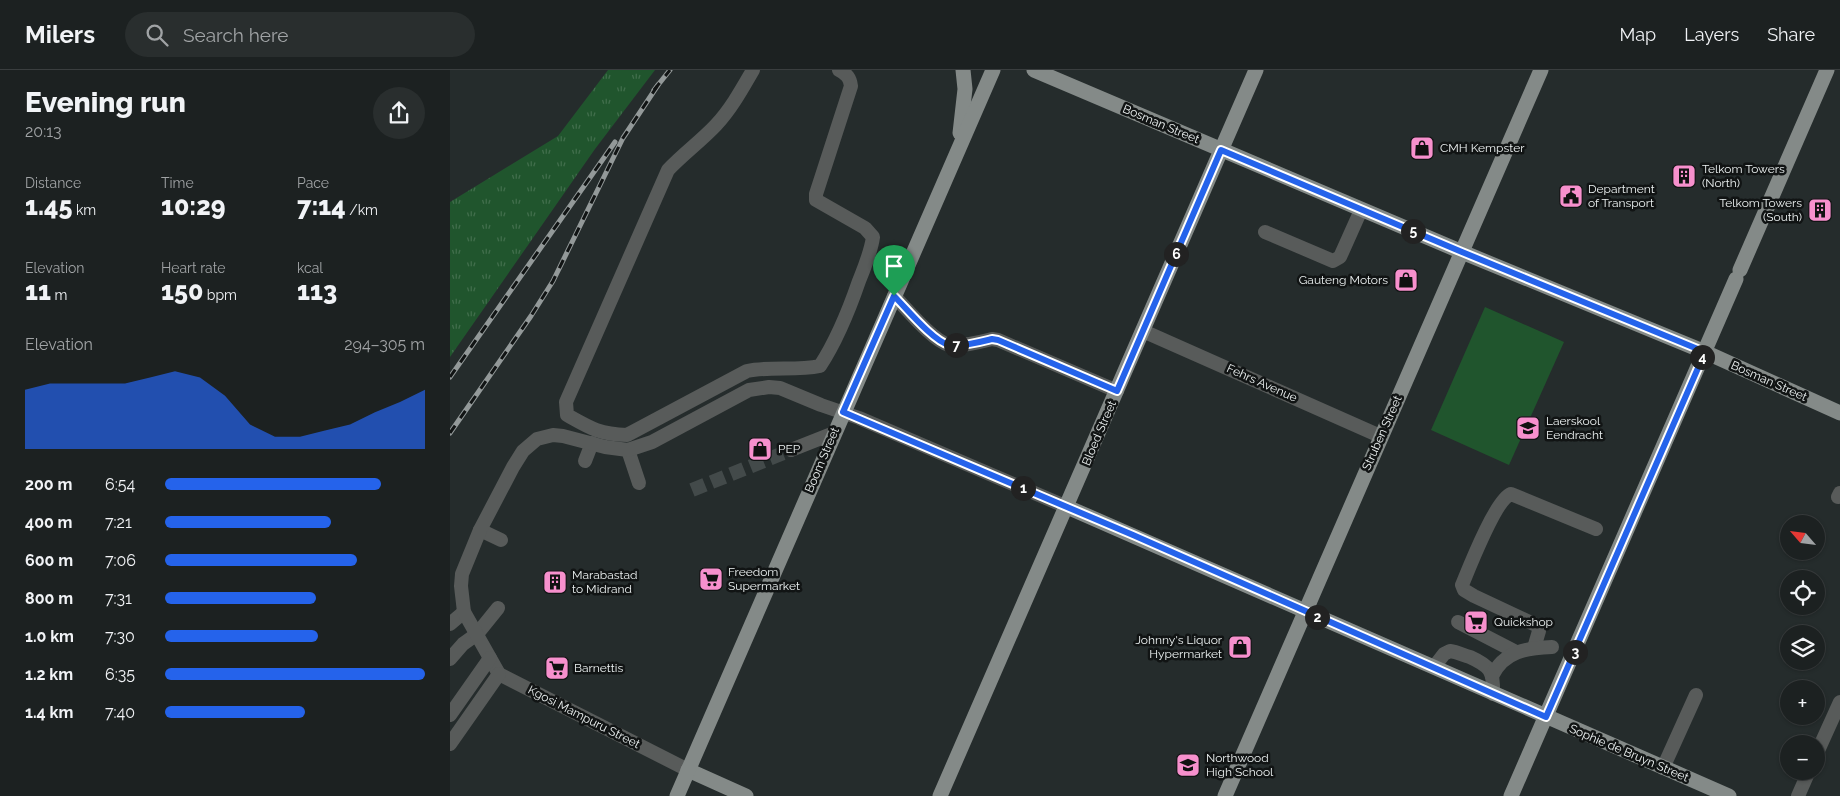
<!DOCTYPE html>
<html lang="en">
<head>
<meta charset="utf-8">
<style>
	body { margin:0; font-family:Raleway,sans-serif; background:#292e2e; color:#f1f3f6; height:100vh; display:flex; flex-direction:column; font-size:19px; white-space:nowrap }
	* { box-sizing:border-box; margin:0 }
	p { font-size:16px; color:#a0a3a5 }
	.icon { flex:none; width:28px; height:28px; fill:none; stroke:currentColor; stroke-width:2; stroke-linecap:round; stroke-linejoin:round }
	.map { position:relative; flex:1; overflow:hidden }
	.panel { display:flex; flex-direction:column; background:#1c2121; width:450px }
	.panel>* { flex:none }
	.needle { width:32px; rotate:298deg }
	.controls { position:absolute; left:1330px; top:445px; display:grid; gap:10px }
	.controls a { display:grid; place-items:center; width:45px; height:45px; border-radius:50%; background:#1c2121; box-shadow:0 1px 4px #0004,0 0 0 1px #3a3e3f; font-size:25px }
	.pin { position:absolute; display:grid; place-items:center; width:42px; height:42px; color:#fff; margin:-51px -21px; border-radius:50% 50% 50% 0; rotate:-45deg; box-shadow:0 0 5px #0007 }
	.pin .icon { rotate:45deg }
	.km { position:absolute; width:25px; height:25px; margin:-12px; border-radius:50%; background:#222; color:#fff; font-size:14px; line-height:25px; text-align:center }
	.round { display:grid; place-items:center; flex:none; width:52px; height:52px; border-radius:26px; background:#292e2e }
	.headline { display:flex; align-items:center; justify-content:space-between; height:85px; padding:0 25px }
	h1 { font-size:28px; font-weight:800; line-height:38px }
	.figures { display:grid; grid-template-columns:repeat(3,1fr); gap:8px; height:85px; padding:5px 25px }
	.figures div { display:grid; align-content:center }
	.figures b { font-size:25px; font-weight:800 }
	.figures small { font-size:14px; font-weight:400 }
	.figures p { font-size:14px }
	.chart { height:140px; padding:10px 25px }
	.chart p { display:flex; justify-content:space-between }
	.chart svg { width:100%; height:90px; margin-top:5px; fill:#2563eb; opacity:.7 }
	ul { padding:0 25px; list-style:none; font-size:16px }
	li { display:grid; grid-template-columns:80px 60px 1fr; align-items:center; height:38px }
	li i { height:12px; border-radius:6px; background:#2563eb }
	header { display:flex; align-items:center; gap:30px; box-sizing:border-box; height:70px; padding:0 25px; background:#1c2121; border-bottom:1px solid #3a3e3f }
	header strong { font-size:24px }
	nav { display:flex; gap:28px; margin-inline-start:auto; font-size:18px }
	.search { width:350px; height:45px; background:#292e2e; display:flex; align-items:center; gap:12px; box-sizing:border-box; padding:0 18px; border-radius:28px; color:#a0a3a5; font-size:19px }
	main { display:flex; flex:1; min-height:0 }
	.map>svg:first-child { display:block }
	.grass { fill:url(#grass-tufts) }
	.garden { fill:#20552d }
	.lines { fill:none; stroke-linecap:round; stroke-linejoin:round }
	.minor-tunnel { stroke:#434a4a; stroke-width:14; stroke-dasharray:14 7; stroke-linecap:butt }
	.minor { stroke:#585b5a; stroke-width:14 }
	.major { stroke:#848a88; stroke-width:15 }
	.rail-casing { stroke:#939999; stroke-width:5 }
	.rail { stroke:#111414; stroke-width:3; stroke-dasharray:9; stroke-linecap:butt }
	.route-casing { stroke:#fff; stroke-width:10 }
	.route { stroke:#2563eb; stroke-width:6 }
	.labels { text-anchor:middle; stroke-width:5; stroke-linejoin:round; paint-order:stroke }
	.street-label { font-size:12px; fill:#ecf1f1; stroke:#111414 }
	.poi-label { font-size:12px; fill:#ecf1f1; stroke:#111414; text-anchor:start }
</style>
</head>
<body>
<header>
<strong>Milers</strong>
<div class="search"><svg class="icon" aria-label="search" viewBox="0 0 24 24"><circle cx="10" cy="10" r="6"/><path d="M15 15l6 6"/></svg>Search here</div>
<nav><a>Map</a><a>Layers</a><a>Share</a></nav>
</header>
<main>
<section class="panel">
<div class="headline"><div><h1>Evening run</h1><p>20:13</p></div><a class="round"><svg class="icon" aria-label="share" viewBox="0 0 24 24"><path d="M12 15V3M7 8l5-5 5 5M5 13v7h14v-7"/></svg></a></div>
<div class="figures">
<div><p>Distance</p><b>1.45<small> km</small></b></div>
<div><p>Time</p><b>10:29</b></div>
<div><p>Pace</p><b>7:14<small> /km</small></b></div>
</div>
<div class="figures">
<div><p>Elevation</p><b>11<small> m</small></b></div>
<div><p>Heart rate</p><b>150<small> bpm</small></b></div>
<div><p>kcal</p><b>113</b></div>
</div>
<div class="chart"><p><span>Elevation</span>294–305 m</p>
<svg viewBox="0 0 160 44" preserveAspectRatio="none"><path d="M0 44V15L10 12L20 12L30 12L40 12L50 9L60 6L70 9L80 18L90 32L100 38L110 38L120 35L130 32L140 26L150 21L160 15V44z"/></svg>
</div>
<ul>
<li><b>200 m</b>6:54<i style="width:83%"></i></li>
<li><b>400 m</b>7:21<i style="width:64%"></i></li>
<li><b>600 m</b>7:06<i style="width:74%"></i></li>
<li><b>800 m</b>7:31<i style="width:58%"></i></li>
<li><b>1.0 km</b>7:30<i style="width:59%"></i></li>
<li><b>1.2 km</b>6:35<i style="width:100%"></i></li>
<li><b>1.4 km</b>7:40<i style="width:54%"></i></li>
</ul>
</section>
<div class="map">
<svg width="1390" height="726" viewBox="0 0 1390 726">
	<defs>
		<pattern id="grass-tufts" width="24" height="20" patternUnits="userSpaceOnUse" patternTransform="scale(1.25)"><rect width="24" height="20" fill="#20552d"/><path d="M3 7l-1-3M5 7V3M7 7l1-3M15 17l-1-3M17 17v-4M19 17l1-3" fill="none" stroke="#416e4c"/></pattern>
	</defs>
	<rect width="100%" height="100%" fill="#252c2c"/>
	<path class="grass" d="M158 0H205L145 79 0 287V132L108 66Z"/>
	<path class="garden" d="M1035 237 1114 272 1059 395 981 360Z"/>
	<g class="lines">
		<path class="minor-tunnel" d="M242 420 341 380"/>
		<g class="minor">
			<path d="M303 0C292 19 281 39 266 55 251 71 233 84 218 100L116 332 117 345C140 358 149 364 177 365L297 301C321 296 346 301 370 296 387 270 399 240 409 211 415 196 421 182 423 167L415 158 366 130V124L401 16C400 8 397 4 389 0"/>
			<path d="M815 162 883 191 890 187 911 140"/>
			<path d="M444 226C457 239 483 271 499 275 512 277 530 272 542 269L548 270 667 321"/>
			<path d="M693 261 930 366"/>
			<path d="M178 380 189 413"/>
			<path d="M341 380 384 363"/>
			<path d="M135 391 142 373"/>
			<path d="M1388 427 1390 423"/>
			<path d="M30 460 51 470"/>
			<path d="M1008 552 1066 582"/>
			<path d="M0 554 14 542"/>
			<path d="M1084 578 1089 561 1088 556 1024 526 1014 520 1012 515C1019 498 1046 429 1061 424L1146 459"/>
			<path d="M0 589 13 574 27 564 48 538"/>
			<path d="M984 597 994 584 1000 581C1007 582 1013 585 1020 587 1040 596 1044 601 1043 624"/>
			<path d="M49 604 14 542 11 516 12 504 30 460 63 397 73 381 87 369 103 365 113 366 155 377 178 380 202 372 299 320 319 317 330 318 371 335 409 348 617 437"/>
			<path d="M49 604 238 700"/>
			<path d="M1042 606C1054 581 1077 578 1102 577"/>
			<path d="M0 645 40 588"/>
			<path d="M0 674 49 604"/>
			<path d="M1366 685 1390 632"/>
			<path d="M1213 698 1246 625"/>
			<path d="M1348 726 1359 701"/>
		</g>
		<g class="major">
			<path d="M584 0 1012 182 1255 282 1390 343"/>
			<path d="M510 63 515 19 513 0"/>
			<path d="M1290 200 1377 0"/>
			<path d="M617 437 1279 726"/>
			<path d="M238 700 296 726"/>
			<path d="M227 726 543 0"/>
			<path d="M490 726 806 0"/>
			<path d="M775 726 1091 0"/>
			<path d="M1061 726 1286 209"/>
		</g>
		<g class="rail-casing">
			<g id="rail">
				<path d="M204 20 220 0"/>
				<path d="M0 307 165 72"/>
				<path d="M0 363 81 246 103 211 173 68 208 15"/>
			</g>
		</g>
		<use href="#rail" class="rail"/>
	</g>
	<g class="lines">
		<g class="route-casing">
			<path id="route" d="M771 80 1012 182 1255 282 1096 647 683 465 393 342 444 226C457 239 483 271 499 275 512 277 530 272 542 269L548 270 667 321Z"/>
		</g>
		<use href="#route" class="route"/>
	</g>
	<defs>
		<g id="shop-square" transform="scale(1.25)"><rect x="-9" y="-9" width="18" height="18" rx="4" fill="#f790cd" stroke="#111414"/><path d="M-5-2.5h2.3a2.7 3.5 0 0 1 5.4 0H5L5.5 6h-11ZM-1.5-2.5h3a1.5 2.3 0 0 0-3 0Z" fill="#111"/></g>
		<g id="building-square" transform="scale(1.25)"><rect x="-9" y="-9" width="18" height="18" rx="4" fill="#f790cd" stroke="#111414"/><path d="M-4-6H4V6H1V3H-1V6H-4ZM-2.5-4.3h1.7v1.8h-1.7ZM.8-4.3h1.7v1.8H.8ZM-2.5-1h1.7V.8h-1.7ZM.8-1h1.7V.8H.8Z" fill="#111"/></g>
		<g id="civic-square" transform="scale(1.25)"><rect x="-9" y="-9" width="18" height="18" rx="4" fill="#f790cd" stroke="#111414"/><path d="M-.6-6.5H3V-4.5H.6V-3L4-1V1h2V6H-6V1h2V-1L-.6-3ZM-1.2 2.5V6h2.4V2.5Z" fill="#111"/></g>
		<g id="school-square" transform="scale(1.25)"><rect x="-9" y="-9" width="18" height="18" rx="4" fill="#f790cd" stroke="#111414"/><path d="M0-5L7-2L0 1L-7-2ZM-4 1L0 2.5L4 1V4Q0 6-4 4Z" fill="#111"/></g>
		<g id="supermarket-square" transform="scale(1.25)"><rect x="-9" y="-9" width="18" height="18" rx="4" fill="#f790cd" stroke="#111414"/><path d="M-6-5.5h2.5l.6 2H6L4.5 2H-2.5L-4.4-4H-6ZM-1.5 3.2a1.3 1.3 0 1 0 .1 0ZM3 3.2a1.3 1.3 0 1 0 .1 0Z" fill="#111"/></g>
	</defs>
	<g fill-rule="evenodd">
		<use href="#shop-square" x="972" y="78"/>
		<use href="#building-square" x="1234" y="106"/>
		<use href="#civic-square" x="1121" y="126"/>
		<use href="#building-square" x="1370" y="140"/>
		<use href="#shop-square" x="956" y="210"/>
		<use href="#school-square" x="1078" y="358"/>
		<use href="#shop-square" x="310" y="379"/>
		<use href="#supermarket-square" x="261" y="509"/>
		<use href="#building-square" x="105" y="512"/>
		<use href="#supermarket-square" x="1026" y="552"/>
		<use href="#shop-square" x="790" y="577"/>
		<use href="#supermarket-square" x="107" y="598"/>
		<use href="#school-square" x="738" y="695"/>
	</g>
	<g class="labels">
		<g class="street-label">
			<text transform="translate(711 54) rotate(23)" y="4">Bosman Street</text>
			<text transform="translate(1319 311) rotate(24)" y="4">Bosman Street</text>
			<text transform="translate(812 313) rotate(24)" y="4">Fehrs Avenue</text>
			<text transform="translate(649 363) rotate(-67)" y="4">Bloed Street</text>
			<text transform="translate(932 363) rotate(-66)" y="4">Struben Street</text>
			<text transform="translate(372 390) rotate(-67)" y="4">Boom Street</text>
			<text transform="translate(134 647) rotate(27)" y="4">Kgosi Mampuru Street</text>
			<text transform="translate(1179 683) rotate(23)" y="4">Sophie de Bruyn Street</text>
		</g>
		<g class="poi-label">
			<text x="990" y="82">CMH Kempster</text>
			<text x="1252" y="103">Telkom Towers<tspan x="1252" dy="14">(North)</tspan></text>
			<text x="1138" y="123">Department<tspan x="1138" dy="14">of Transport</tspan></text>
			<text x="1352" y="137" text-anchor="end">Telkom Towers<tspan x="1352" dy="14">(South)</tspan></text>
			<text x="938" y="214" text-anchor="end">Gauteng Motors</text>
			<text x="1096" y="355">Laerskool<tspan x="1096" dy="14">Eendracht</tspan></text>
			<text x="328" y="383">PEP</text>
			<text x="278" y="506">Freedom<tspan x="278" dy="14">Supermarket</tspan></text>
			<text x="122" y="509">Marabastad<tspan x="122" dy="14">to Midrand</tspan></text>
			<text x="1044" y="556">Quickshop</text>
			<text x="772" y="574" text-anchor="end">Johnny's Liquor<tspan x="772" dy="14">Hypermarket</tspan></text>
			<text x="124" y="602">Barnettis</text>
			<text x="756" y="692">Northwood<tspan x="756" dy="14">High School</tspan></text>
		</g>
	</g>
</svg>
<div class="controls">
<a><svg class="needle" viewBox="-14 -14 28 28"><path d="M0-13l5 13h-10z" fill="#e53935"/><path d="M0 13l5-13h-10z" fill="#a0a3a5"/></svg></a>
<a><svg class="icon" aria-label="locate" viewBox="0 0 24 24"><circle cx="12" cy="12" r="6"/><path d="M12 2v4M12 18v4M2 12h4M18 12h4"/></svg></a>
<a><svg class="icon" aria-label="layers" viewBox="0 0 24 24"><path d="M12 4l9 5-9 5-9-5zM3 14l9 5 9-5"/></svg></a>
<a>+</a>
<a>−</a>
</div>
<div class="pin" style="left:444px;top:226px;background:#1e9e55"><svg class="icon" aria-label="arrive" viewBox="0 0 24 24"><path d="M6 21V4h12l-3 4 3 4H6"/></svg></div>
<b class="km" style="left:573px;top:418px">1</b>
<b class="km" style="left:867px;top:547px">2</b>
<b class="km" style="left:1125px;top:582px">3</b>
<b class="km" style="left:1252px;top:287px">4</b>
<b class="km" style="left:963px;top:161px">5</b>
<b class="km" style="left:726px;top:184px">6</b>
<b class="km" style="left:506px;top:275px">7</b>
</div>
</main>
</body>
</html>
